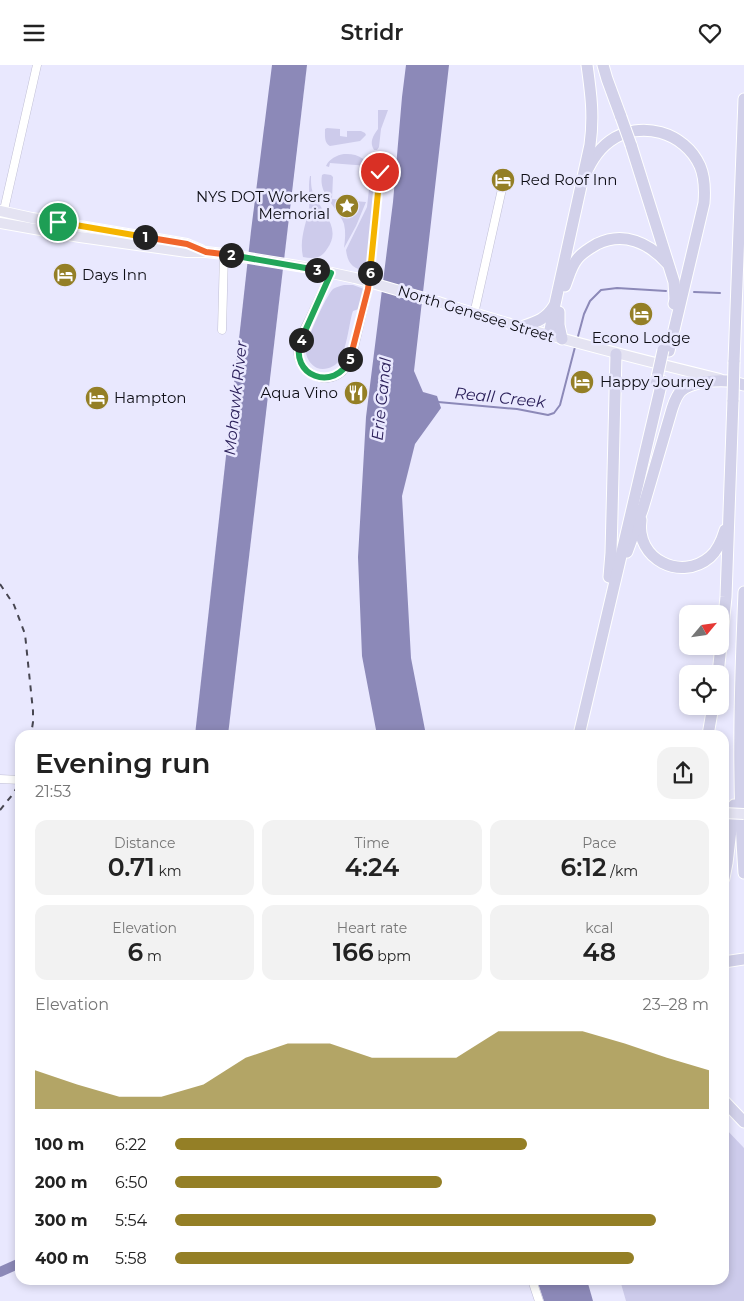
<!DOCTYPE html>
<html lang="en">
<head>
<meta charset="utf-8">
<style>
	body { margin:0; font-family:Montserrat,sans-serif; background:#f2f2f2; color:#222; height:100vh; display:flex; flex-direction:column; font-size:19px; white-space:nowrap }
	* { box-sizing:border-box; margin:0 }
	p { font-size:16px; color:#767676 }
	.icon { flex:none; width:28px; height:28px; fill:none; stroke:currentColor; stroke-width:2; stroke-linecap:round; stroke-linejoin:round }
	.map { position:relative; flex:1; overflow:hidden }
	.details { position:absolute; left:15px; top:665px; width:714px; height:555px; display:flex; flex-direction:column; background:#fff; border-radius:15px; box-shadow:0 2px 8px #0003 }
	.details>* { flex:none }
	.needle { width:32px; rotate:61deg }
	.tools { position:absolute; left:679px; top:540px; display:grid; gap:10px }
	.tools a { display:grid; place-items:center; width:50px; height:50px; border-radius:10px; background:#fff; box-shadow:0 2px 8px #0003; font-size:25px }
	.pin { position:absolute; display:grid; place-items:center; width:42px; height:42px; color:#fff; margin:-21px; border:2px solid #fff; border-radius:50%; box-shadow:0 1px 5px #0007 }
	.km { position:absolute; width:25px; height:25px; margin:-12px; border-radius:50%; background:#222; color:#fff; font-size:14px; line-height:25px; text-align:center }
	.round { display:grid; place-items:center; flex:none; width:52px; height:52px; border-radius:15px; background:#f2f2f2 }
	.overview { display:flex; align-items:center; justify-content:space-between; height:85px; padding:0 20px }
	h1 { font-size:28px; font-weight:600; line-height:38px }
	.stats { display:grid; grid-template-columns:repeat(3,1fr); gap:8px; height:85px; padding:5px 20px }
	.stats div { display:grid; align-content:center; border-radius:12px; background:#f2f2f2; text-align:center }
	.stats b { font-size:25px; font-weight:600 }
	.stats small { font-size:14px; font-weight:400 }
	.stats p { font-size:14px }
	.chart { height:140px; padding:10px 20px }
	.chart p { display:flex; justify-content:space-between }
	.chart svg { width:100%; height:90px; margin-top:5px; fill:#947f26; opacity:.7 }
	ul { padding:0 20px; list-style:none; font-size:16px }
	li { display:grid; grid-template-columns:80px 60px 1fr; align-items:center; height:38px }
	li i { height:12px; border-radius:6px; background:#947f26 }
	header { display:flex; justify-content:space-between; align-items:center; height:65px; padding:0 20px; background:#fff; font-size:22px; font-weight:600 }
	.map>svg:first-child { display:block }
	.green { fill:#cdcbeb }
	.water { fill:#8c89b8 }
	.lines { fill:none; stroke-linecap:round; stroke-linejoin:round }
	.stream { stroke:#8c89b8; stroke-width:2 }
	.river { stroke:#8c89b8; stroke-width:10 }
	.minor-casing { stroke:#c0bfd5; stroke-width:9 }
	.major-casing { stroke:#fff; stroke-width:12 }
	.highway-casing { stroke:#fff; stroke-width:13 }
	.minor { stroke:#fff; stroke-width:8 }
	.major { stroke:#e4e3f2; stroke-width:10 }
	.highway { stroke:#d2d1ea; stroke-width:11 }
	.rail { stroke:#474651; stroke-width:2; stroke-dasharray:6 6; stroke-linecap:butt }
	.major-bridge-casing { stroke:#fff; stroke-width:12; stroke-linecap:butt }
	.highway-bridge-casing { stroke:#fff; stroke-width:13; stroke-linecap:butt }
	.major-bridge { stroke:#e4e3f2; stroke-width:10 }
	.highway-bridge { stroke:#d2d1ea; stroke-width:11 }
	.split-1-casing { stroke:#fff; stroke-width:10 }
	.split-2-casing { stroke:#fff; stroke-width:10 }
	.split-3-casing { stroke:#fff; stroke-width:10 }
	.split-4-casing { stroke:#fff; stroke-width:10 }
	.split-5-casing { stroke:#fff; stroke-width:10 }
	.split-6-casing { stroke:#fff; stroke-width:10 }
	.split-7-casing { stroke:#fff; stroke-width:10 }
	.split-1 { stroke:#f5b400; stroke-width:6 }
	.split-2 { stroke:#f0652b; stroke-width:6 }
	.split-3 { stroke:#22a559; stroke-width:6 }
	.split-4 { stroke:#22a559; stroke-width:6 }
	.split-5 { stroke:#22a559; stroke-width:6 }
	.split-6 { stroke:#f0652b; stroke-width:6 }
	.split-7 { stroke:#f5b400; stroke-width:6 }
	.labels { text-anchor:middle; stroke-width:5; stroke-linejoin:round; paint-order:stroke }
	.poi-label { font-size:15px; fill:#0e0e15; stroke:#e9e8fe; text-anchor:start }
	.street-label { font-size:15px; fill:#0e0e15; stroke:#e9e8fe }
	.water-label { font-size:16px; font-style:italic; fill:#2c215b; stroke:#e9e8fe }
</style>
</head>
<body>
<header><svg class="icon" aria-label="menu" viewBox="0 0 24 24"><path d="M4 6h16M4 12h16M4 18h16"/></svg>Stridr<svg class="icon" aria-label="heart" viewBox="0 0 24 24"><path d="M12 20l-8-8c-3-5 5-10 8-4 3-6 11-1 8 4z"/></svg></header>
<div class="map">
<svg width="744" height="1236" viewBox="0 0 744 1236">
	<rect width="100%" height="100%" fill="#e9e8fe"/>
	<g class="green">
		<path d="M378 45H388L381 64 379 82 377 85H374C369 77 373 71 378 64Z"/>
		<path d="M327 63 340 64V71L347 72V66H361L365 68 366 70 360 76 330 81C324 78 325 71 325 64Z"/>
		<path d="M344 89C357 88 368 94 373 106H368V101L330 98 329 102 326 101C329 94 337 90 344 89Z"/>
		<path d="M324 109 331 110 333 112 332 134 366 137 356 161 344 183C345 175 346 167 344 159 338 142 318 130 322 110Z"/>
		<path d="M310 111H311C311 118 311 124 314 130 323 149 342 163 327 184 321 194 313 194 303 192 299 174 306 160 309 143 310 133 308 121 310 111Z"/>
		<path d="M369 116 375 117V128L367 207C353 203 348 200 346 185L367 142 369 124H373L374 119 369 118Z"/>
		<path d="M344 220H353L364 224 359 244 353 246 352 249C349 261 346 285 340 294 336 302 325 306 317 303 311 300 307 294 306 288 304 278 326 231 333 224 336 222 340 221 344 220Z"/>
		<path d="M724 1062 744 1083V1236H626L620 1215H724Z"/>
	</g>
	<g class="water">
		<path d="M272 0H307L228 670H195L251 166Z"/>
		<path d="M406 0H449L414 306 423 327 437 331 441 343 415 379 402 431 411 593 426 670H377L362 591 358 492 366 352 393 137 402 32Z"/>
		<path d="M537 1215H587L593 1236H544Z"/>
	</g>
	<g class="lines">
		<g class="stream">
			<path d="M694 227 720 228"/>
			<path d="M577 275 584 249 590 236 601 225 617 223 666 226"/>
			<path d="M438 337 517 344 548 350 554 348 560 340 575 282"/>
		</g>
		<path class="river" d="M0 1207 20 1198"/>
		<g class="minor-casing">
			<g id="minor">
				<path d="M1 158 37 0"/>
				<path d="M331 208C324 223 317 238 310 253 305 263 298 274 298 285 297 307 325 322 342 307 347 302 349 297 352 291L368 224 380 107"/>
				<path d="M474 249 502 124"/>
				<path d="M222 265 224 189"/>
				<path d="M0 714 20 715"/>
				<path d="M532 1215 539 1236"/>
			</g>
		</g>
		<g class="major-casing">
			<g id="major">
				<path d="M0 146 32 153 187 179 201 185"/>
				<path d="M0 158 80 172 187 187H206L224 189 304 202 355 213"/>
				<path d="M438 237C531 267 625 291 720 314"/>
			</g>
		</g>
		<g class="highway-casing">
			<g id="highway">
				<path d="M603 0 607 14 621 52"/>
				<path d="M631 80 674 217 675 234 674 239"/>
				<path d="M582 116C589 101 596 86 610 76 640 54 685 67 700 101 705 113 705 126 704 138L669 286"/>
				<path d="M565 221C569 211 571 201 578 193 583 187 590 183 597 179 624 166 649 178 667 198"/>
				<path d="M559 247V260L562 274"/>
				<path d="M521 262C536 257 545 255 554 241"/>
				<path d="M549 270 555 239 590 80C594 51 591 29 587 0"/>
				<path d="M734 297 744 34"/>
				<path d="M641 455C635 494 681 517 710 492 718 485 722 475 725 465"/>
				<path d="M627 487 643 443 672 344C674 338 676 331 681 326 690 317 716 315 728 316 733 316 739 319 744 320"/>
				<path d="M609 512 611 488 616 289"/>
				<path d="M744 527C740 620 737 714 744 808"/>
				<path d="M718 609 726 532 733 335"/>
				<path d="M579 670 662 316"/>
				<path d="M708 670 713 641"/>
				<path d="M724 813 727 798 734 740"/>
				<path d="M724 897 744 894"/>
				<path d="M724 1036 744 1057"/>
			</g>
		</g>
		<use href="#minor" class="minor"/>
		<use href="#major" class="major"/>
		<use href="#highway" class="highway"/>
		<g class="rail">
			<path d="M0 519 14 540 25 569 33 646V657L31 670"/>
			<path d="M0 745 13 729 20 717"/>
		</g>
		<g class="major-bridge-casing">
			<g id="major-bridge">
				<path d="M355 213 438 237"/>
				<path d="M724 748 744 749"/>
			</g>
		</g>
		<g class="highway-bridge-casing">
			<g id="highway-bridge">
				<path d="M621 52 631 80"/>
				<path d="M656 317 663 285"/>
				<path d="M733 335 734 297"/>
			</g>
		</g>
		<use href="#major-bridge" class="major-bridge"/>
		<use href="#highway-bridge" class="highway-bridge"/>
	</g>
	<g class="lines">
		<g class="split-1-casing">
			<path id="split-1" d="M58 157 145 172"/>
		</g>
		<g class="split-2-casing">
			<path id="split-2" d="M145 172 187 179 206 187 231 190"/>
		</g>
		<g class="split-3-casing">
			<path id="split-3" d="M231 190 317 205"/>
		</g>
		<g class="split-4-casing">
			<path id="split-4" d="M301 275 331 208 317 205"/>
		</g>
		<g class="split-5-casing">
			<path id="split-5" d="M301 275C288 311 335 328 350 294"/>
		</g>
		<g class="split-6-casing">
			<path id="split-6" d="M350 294 368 224 370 208"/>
		</g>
		<g class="split-7-casing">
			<path id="split-7" d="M370 208 380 107"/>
		</g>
		<use href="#split-1" class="split-1"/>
		<use href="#split-2" class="split-2"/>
		<use href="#split-3" class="split-3"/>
		<use href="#split-4" class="split-4"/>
		<use href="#split-5" class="split-5"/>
		<use href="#split-6" class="split-6"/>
		<use href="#split-7" class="split-7"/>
	</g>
	<defs>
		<g id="hotel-disc" transform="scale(1.25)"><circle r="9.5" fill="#947f26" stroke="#e9e8fe"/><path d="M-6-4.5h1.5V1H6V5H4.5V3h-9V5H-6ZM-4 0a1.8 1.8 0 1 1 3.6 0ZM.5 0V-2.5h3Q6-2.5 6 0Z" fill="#fff"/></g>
		<g id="sight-disc" transform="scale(1.25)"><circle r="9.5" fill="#947f26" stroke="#e9e8fe"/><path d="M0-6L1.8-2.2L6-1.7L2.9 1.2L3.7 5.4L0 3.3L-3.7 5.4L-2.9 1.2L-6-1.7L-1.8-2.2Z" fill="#fff"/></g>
		<g id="restaurant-disc" transform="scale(1.25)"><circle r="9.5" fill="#947f26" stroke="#e9e8fe"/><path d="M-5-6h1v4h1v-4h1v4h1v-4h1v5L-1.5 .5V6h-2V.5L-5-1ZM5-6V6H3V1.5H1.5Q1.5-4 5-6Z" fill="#fff"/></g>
	</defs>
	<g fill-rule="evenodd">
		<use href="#hotel-disc" x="503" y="115"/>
		<use href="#sight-disc" x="347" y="141"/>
		<use href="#hotel-disc" x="65" y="210"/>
		<use href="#hotel-disc" x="641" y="249"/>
		<use href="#hotel-disc" x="582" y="317"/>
		<use href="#restaurant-disc" x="356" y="328"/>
		<use href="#hotel-disc" x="97" y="333"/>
	</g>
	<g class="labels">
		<g class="poi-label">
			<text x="520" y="120">Red Roof Inn</text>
			<text x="330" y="137" text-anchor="end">NYS DOT Workers<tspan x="330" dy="17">Memorial</tspan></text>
			<text x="82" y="215">Days Inn</text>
			<text x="641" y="278" text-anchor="middle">Econo Lodge</text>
			<text x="600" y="322">Happy Journey</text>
			<text x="338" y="333" text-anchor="end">Aqua Vino</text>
			<text x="114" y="338">Hampton</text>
		</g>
		<g class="street-label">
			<text transform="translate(476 249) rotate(17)" y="5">North Genesee Street</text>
		</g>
		<g class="water-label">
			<text transform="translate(500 332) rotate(6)" y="6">Reall Creek</text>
			<text transform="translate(235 333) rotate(-84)" y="6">Mohawk River</text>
			<text transform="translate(381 334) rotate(-84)" y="6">Erie Canal</text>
		</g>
	</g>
</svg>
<div class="tools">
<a><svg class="needle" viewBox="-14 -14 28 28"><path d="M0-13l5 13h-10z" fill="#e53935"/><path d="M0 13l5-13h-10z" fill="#767676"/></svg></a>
<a><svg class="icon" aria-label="locate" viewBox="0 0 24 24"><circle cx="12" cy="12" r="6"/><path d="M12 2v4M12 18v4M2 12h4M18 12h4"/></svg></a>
</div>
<div class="pin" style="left:58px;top:157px;background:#1e9e55"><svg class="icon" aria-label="arrive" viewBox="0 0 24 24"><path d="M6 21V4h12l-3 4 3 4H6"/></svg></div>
<div class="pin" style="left:380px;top:107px;background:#d93025"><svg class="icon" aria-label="check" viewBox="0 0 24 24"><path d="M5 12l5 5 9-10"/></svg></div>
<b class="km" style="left:145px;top:172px">1</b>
<b class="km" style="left:231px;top:190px">2</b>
<b class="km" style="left:317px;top:205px">3</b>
<b class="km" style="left:301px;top:275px">4</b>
<b class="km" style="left:350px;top:294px">5</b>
<b class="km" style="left:370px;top:208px">6</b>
<section class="details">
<div class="overview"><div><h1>Evening run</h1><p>21:53</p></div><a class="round"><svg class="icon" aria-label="share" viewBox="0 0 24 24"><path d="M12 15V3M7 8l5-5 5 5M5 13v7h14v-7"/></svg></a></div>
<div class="stats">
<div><p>Distance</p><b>0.71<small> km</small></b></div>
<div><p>Time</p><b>4:24</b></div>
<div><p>Pace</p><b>6:12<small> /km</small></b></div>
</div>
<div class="stats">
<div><p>Elevation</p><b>6<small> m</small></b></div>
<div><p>Heart rate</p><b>166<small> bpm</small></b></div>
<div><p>kcal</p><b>48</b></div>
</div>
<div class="chart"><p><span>Elevation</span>23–28 m</p>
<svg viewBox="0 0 160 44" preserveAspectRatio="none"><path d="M0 44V25L10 32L20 38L30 38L40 32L50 19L60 12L70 12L80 19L90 19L100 19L110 6L120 6L130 6L140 12L150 19L160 25V44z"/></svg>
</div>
<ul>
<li><b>100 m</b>6:22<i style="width:66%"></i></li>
<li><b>200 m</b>6:50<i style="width:50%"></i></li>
<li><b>300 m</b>5:54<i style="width:90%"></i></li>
<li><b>400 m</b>5:58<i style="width:86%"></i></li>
</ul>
</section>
</div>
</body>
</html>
